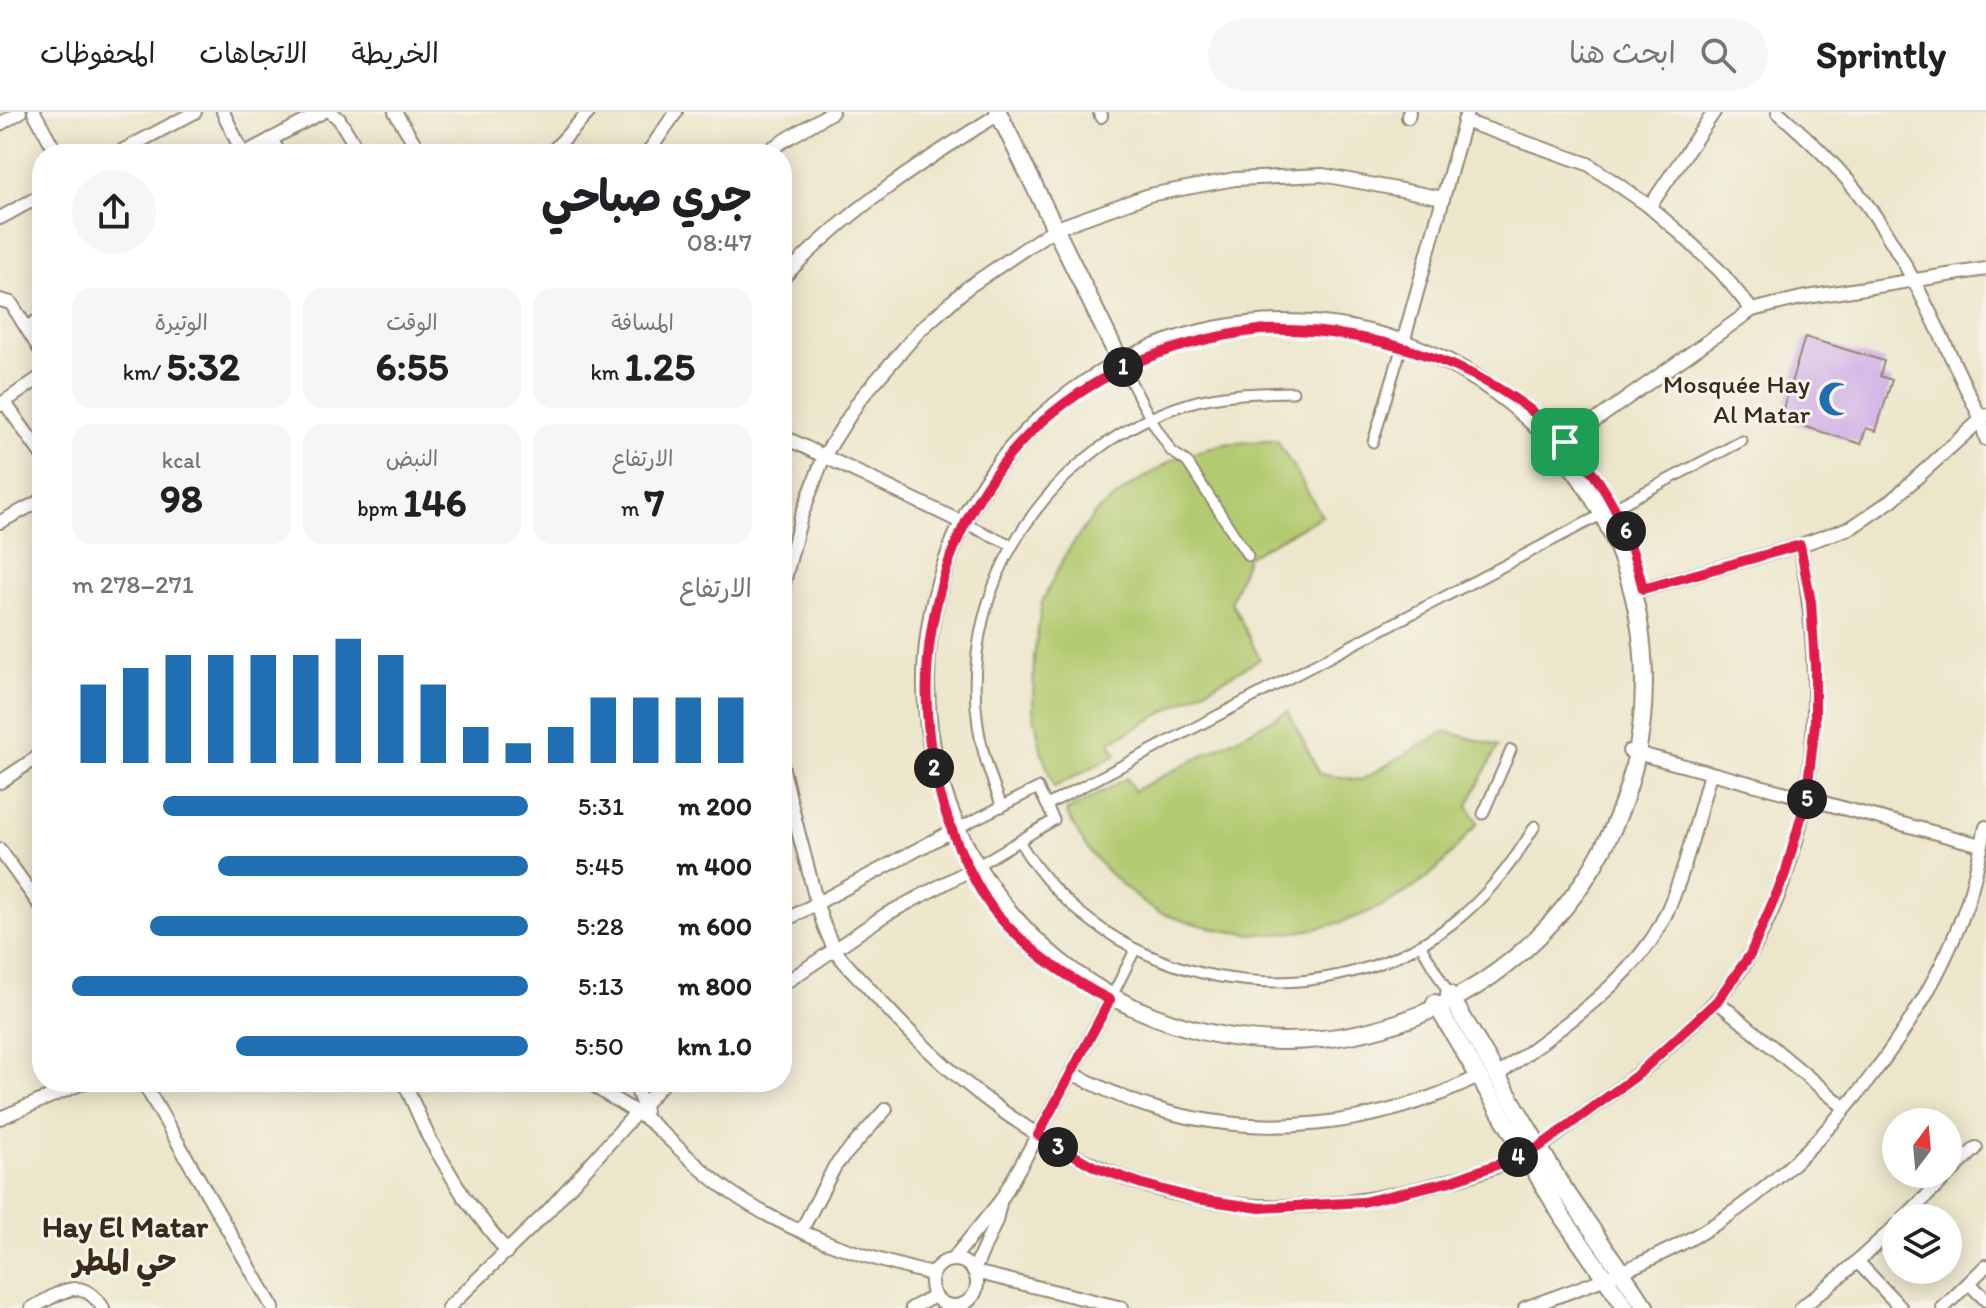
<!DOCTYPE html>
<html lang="ar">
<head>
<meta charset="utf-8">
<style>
	body { margin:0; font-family:Itim,"Playpen Sans Arabic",sans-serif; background:#f6f6f6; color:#202124; direction:rtl; height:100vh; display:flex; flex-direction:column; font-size:30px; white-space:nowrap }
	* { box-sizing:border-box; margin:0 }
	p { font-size:26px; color:#757577 }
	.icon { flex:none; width:44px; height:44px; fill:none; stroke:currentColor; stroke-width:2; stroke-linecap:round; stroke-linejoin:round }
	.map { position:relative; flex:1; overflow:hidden; direction:ltr }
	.side { position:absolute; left:32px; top:32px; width:760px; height:948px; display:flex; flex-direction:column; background:#fff; border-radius:32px; box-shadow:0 4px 20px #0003; direction:rtl }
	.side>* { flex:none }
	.needle { width:52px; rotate:16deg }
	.fabs { position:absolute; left:1882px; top:996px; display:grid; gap:16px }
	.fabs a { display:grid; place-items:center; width:80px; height:80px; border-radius:50%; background:#fff; box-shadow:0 4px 20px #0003; font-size:40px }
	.pin { position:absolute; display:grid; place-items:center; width:68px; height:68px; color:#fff; margin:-34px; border-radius:16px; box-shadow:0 4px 12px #0006 }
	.km { position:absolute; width:40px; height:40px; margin:-20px; border-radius:50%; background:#222; color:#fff; font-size:22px; line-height:40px; text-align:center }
	.round { display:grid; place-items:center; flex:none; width:84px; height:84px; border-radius:42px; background:#f6f6f6 }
	.headline { display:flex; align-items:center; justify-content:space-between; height:136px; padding:0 40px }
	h1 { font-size:44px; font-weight:700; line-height:60px }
	.figures { display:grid; grid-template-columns:repeat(3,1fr); gap:12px; height:136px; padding:8px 40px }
	.figures div { display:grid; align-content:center; border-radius:20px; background:#f6f6f6; text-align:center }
	.figures b { font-size:40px; font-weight:700 }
	.figures small { font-size:22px; font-weight:400 }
	.figures p { font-size:22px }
	.chart { height:224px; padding:16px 40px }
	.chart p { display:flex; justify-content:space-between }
	.chart svg { width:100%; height:144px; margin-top:8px; stroke:#1f6fb2; stroke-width:6 }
	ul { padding:0 40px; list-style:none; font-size:26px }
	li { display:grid; grid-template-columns:128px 96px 1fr; align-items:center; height:60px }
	li i { height:20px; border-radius:10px; background:#1f6fb2 }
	header { display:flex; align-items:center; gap:48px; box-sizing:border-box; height:112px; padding:0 40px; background:#fff; border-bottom:2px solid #e0e0e0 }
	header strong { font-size:38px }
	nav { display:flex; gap:44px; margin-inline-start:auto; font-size:28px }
	.search { width:560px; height:72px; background:#f6f6f6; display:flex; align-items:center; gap:20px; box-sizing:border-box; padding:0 28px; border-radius:44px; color:#757577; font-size:30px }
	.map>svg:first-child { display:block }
	.green { fill:#b2ca70; stroke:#767a47; stroke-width:2 }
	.building { fill:#caa5e7 }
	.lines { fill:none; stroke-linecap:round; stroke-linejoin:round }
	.pedestrian-casing { stroke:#948874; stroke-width:13 }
	.minor-casing { stroke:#948874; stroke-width:16 }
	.tertiary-casing { stroke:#948874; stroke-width:20 }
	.pedestrian { stroke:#fff; stroke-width:9 }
	.minor { stroke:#fff; stroke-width:12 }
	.tertiary { stroke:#fff; stroke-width:16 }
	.route-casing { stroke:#fff; stroke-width:16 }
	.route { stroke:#e11d48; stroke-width:10 }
	.labels { text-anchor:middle; stroke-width:6; stroke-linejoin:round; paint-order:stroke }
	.poi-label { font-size:26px; fill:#3b2a1e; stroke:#f7f3e8; text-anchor:end }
	.quarter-label { font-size:30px; font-weight:bold; fill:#3b2a1e; stroke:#f7f3e8 }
</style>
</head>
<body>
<header>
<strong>Sprintly</strong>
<div class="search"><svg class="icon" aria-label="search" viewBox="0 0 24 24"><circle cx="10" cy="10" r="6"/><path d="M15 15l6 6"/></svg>ابحث هنا</div>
<nav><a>الخريطة</a><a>الاتجاهات</a><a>المحفوظات</a></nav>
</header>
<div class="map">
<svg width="1986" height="1196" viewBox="0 0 1986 1196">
	<rect width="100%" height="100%" fill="#f7f3e8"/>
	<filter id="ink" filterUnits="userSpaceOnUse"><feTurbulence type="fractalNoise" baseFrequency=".0125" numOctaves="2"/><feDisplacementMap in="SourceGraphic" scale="16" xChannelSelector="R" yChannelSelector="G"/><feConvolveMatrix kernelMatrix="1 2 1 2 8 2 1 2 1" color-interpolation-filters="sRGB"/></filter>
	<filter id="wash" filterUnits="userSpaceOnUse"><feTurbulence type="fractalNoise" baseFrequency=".006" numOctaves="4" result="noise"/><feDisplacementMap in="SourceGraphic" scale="32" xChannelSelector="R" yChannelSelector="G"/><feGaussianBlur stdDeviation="1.8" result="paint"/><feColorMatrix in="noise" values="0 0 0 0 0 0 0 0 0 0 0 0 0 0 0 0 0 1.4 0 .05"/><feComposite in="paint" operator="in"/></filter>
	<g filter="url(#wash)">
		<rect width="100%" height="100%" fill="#ece6cb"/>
		<g class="green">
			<path d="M1277 328 1322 404 1248 444 1231 489 1260 547 1110 630 1116 643 1054 675 1042 641 1033 598 1034 545 1042 490 1065 443 1095 401 1129 375 1174 347 1223 332Z"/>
			<path d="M1288 599 1320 662 1361 668 1445 619 1498 634 1468 693 1478 711C1458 734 1439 759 1413 776 1354 815 1278 833 1208 815 1188 810 1162 804 1145 792 1128 779 1100 754 1088 737 1079 725 1073 712 1066 700L1127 666 1134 679Z"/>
		</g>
		<g id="blocks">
			<path class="building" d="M1805 225 1884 249 1880 264 1892 268 1876 319 1866 316 1861 332 1780 307Z"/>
		</g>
	</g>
	<g filter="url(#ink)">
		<use href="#blocks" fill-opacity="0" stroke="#948874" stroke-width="2"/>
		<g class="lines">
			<g class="pedestrian-casing">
				<g id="pedestrian">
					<path d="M1123 255 1150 306 1171 339 1187 350 1248 444"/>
					<path d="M1373 330 1402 234"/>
					<path d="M965 412 1012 433"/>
					<path d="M1047 693 1742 329"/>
					<path d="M1002 695C992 668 982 642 978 613 957 470 1054 331 1190 291 1224 281 1258 281 1293 280"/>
					<path d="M1483 702 1511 638"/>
					<path d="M952 719 1038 676 1054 708 970 758"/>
					<path d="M1019 729C1107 877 1317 915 1453 811 1488 784 1513 751 1535 714"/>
					<path d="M1420 832 1449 882"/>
					<path d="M1110 888 1135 838"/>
				</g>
			</g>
			<g class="minor-casing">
				<g id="minor">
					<path d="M34 0 57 42"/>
					<path d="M223 0 243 42"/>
					<path d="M331 0 339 7 360 42"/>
					<path d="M395 0 421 42"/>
					<path d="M1100 0 1101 4"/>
					<path d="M1778 0C1811 29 1842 58 1868 94 1914 157 1946 237 1981 307L1986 327"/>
					<path d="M1408 5 1409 0"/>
					<path d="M1464 9 1588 52 1646 92 1680 121 1721 160 1752 198"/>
					<path d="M0 12 20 0"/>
					<path d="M271 27 280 42"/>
					<path d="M116 42 195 0"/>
					<path d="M243 42 323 0"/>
					<path d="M550 42 589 0"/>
					<path d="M647 42 676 0"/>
					<path d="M762 42 832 0"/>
					<path d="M1650 94 1714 0"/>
					<path d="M0 106 42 83"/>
					<path d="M782 167C845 100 921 50 999 2"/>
					<path d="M0 188 11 191 42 241"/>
					<path d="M28 215 42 206"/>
					<path d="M1402 234 1467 0"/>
					<path d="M5 291 42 343"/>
					<path d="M0 293 42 264"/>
					<path d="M782 324 965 412"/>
					<path d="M1565 330 1752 198 1801 186 1986 157"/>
					<path d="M0 410 42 388"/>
					<path d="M1643 477 1800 433 1852 415 1892 388 1986 303"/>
					<path d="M782 478 801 405 824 344 860 287 920 218 967 176 1054 117 1149 83 1235 67 1323 63 1443 86"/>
					<path d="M1629 639 1981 733"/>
					<path d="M782 653C790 687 798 720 807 753 814 780 820 809 833 834 840 848 855 861 866 873 904 916 944 956 990 990 1125 1091 1254 1116 1417 1077 1454 1068 1506 1055 1538 1036 1553 1027 1566 1015 1580 1005 1605 987 1631 969 1654 948 1689 915 1727 884 1751 841 1821 716 1825 570 1800 433"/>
					<path d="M0 670 42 642"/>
					<path d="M0 738 42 796"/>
					<path d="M782 810 952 719"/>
					<path d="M782 873 885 803 970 758"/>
					<path d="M1717 889 1844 995"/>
					<path d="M1071 961C1097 973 1122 987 1150 995 1258 1029 1377 1015 1478 965"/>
					<path d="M1497 964C1549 923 1611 885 1650 830 1680 787 1695 713 1710 662"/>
					<path d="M143 970 273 1196"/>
					<path d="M404 970 429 1026 464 1085 507 1140"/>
					<path d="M590 970C609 987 632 995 651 1011 677 1033 700 1059 729 1079 788 1121 862 1145 932 1162"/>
					<path d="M634 970 645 999"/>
					<path d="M0 1006 85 970"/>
					<path d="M1904 1106 1976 1036"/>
					<path d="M801 1119 835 1054 886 997"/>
					<path d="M953 1147 1001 1088 1038 1023 1110 888"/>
					<circle cx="954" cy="1171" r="23"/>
					<path d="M1857 1149 1901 1196"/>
					<path d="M974 1158 996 1109 1000 1091"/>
					<path d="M975 1160 1122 1196"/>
					<path d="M1969 1171 1986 1188"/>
					<path d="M32 1196C60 1181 81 1162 103 1196"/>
					<path d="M448 1196 547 1100 664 970"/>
					<path d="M912 1196 935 1184"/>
					<path d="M1525 1196C1592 1172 1660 1148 1720 1109 1825 1041 1926 910 1967 792 1975 767 1980 740 1986 715"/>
					<path d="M1801 1196 1842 1163 1896 1114"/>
					<path d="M1943 1196 1986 1154"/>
				</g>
			</g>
			<g class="tertiary-casing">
				<g id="tertiary">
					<path d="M998 0 1123 255"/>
					<circle cx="1285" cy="570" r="359"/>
					<path d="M1449 882 1562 1074 1646 1196"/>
					<path d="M1435 891 1563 1106 1626 1196"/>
				</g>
			</g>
			<use href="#pedestrian" class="pedestrian"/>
			<use href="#minor" class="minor"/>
			<use href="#tertiary" class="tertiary"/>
		</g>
	</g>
	<g class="lines" filter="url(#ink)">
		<g class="route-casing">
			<path id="route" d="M1259 218C1388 213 1536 265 1606 381 1624 411 1635 443 1643 477L1800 433 1811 490 1815 553V612L1806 688 1785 762 1750 843 1717 889 1636 964 1539 1035 1524 1043 1451 1069 1363 1090 1260 1096 1197 1087 1142 1072 1095 1055 1038 1023 1110 888C1067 866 1026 837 995 800 979 780 967 754 957 731 899 595 924 425 1031 320 1094 259 1173 229 1259 218Z"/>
		</g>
		<use href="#route" class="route"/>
	</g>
	<defs>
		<g id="mosque-bare" transform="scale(2.76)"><path d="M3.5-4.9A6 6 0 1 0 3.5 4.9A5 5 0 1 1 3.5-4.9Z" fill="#1f6fb2" stroke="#f7f3e8" stroke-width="2.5" paint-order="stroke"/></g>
	</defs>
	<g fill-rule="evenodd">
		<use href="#mosque-bare" x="1836" y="287"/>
	</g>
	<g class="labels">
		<g class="poi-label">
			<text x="1810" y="281">Mosquée Hay<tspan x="1810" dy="30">Al Matar</tspan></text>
		</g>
		<g class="quarter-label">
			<text x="125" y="1125">Hay El Matar<tspan x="125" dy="34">حي المطر</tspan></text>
		</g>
	</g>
</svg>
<div class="fabs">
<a><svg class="needle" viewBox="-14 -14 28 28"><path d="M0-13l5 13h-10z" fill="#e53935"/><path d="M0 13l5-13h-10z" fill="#757577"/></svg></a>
<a><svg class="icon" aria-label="layers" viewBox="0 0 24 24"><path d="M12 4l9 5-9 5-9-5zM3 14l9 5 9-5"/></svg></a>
</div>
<div class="pin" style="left:1565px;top:330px;background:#1e9e55"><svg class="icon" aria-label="arrive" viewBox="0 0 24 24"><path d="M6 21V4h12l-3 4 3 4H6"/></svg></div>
<b class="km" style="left:1123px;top:255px">1</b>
<b class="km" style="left:934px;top:656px">2</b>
<b class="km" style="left:1058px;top:1035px">3</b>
<b class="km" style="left:1518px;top:1045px">4</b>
<b class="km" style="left:1807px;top:687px">5</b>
<b class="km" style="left:1626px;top:419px">6</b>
<section class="side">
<div class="headline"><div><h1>جري صباحي</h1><p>08:47</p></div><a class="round"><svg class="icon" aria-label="share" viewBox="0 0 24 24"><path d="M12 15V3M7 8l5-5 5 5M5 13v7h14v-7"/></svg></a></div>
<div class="figures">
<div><p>المسافة</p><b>1.25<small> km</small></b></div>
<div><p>الوقت</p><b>6:55</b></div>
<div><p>الوتيرة</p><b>5:32<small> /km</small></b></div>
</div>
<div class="figures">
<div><p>الارتفاع</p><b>7<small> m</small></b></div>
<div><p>النبض</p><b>146<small> bpm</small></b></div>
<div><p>kcal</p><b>98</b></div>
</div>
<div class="chart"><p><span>الارتفاع</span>271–278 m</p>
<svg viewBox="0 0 160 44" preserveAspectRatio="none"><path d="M5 44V20M15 44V15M25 44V11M35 44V11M45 44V11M55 44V11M65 44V6M75 44V11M85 44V20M95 44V33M105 44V38M115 44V33M125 44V24M135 44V24M145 44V24M155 44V24"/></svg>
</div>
<ul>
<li><b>200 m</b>5:31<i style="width:80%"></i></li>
<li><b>400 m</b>5:45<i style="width:68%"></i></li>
<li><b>600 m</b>5:28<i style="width:83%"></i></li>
<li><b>800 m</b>5:13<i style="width:100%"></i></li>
<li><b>1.0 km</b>5:50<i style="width:64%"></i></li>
</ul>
</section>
</div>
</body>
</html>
